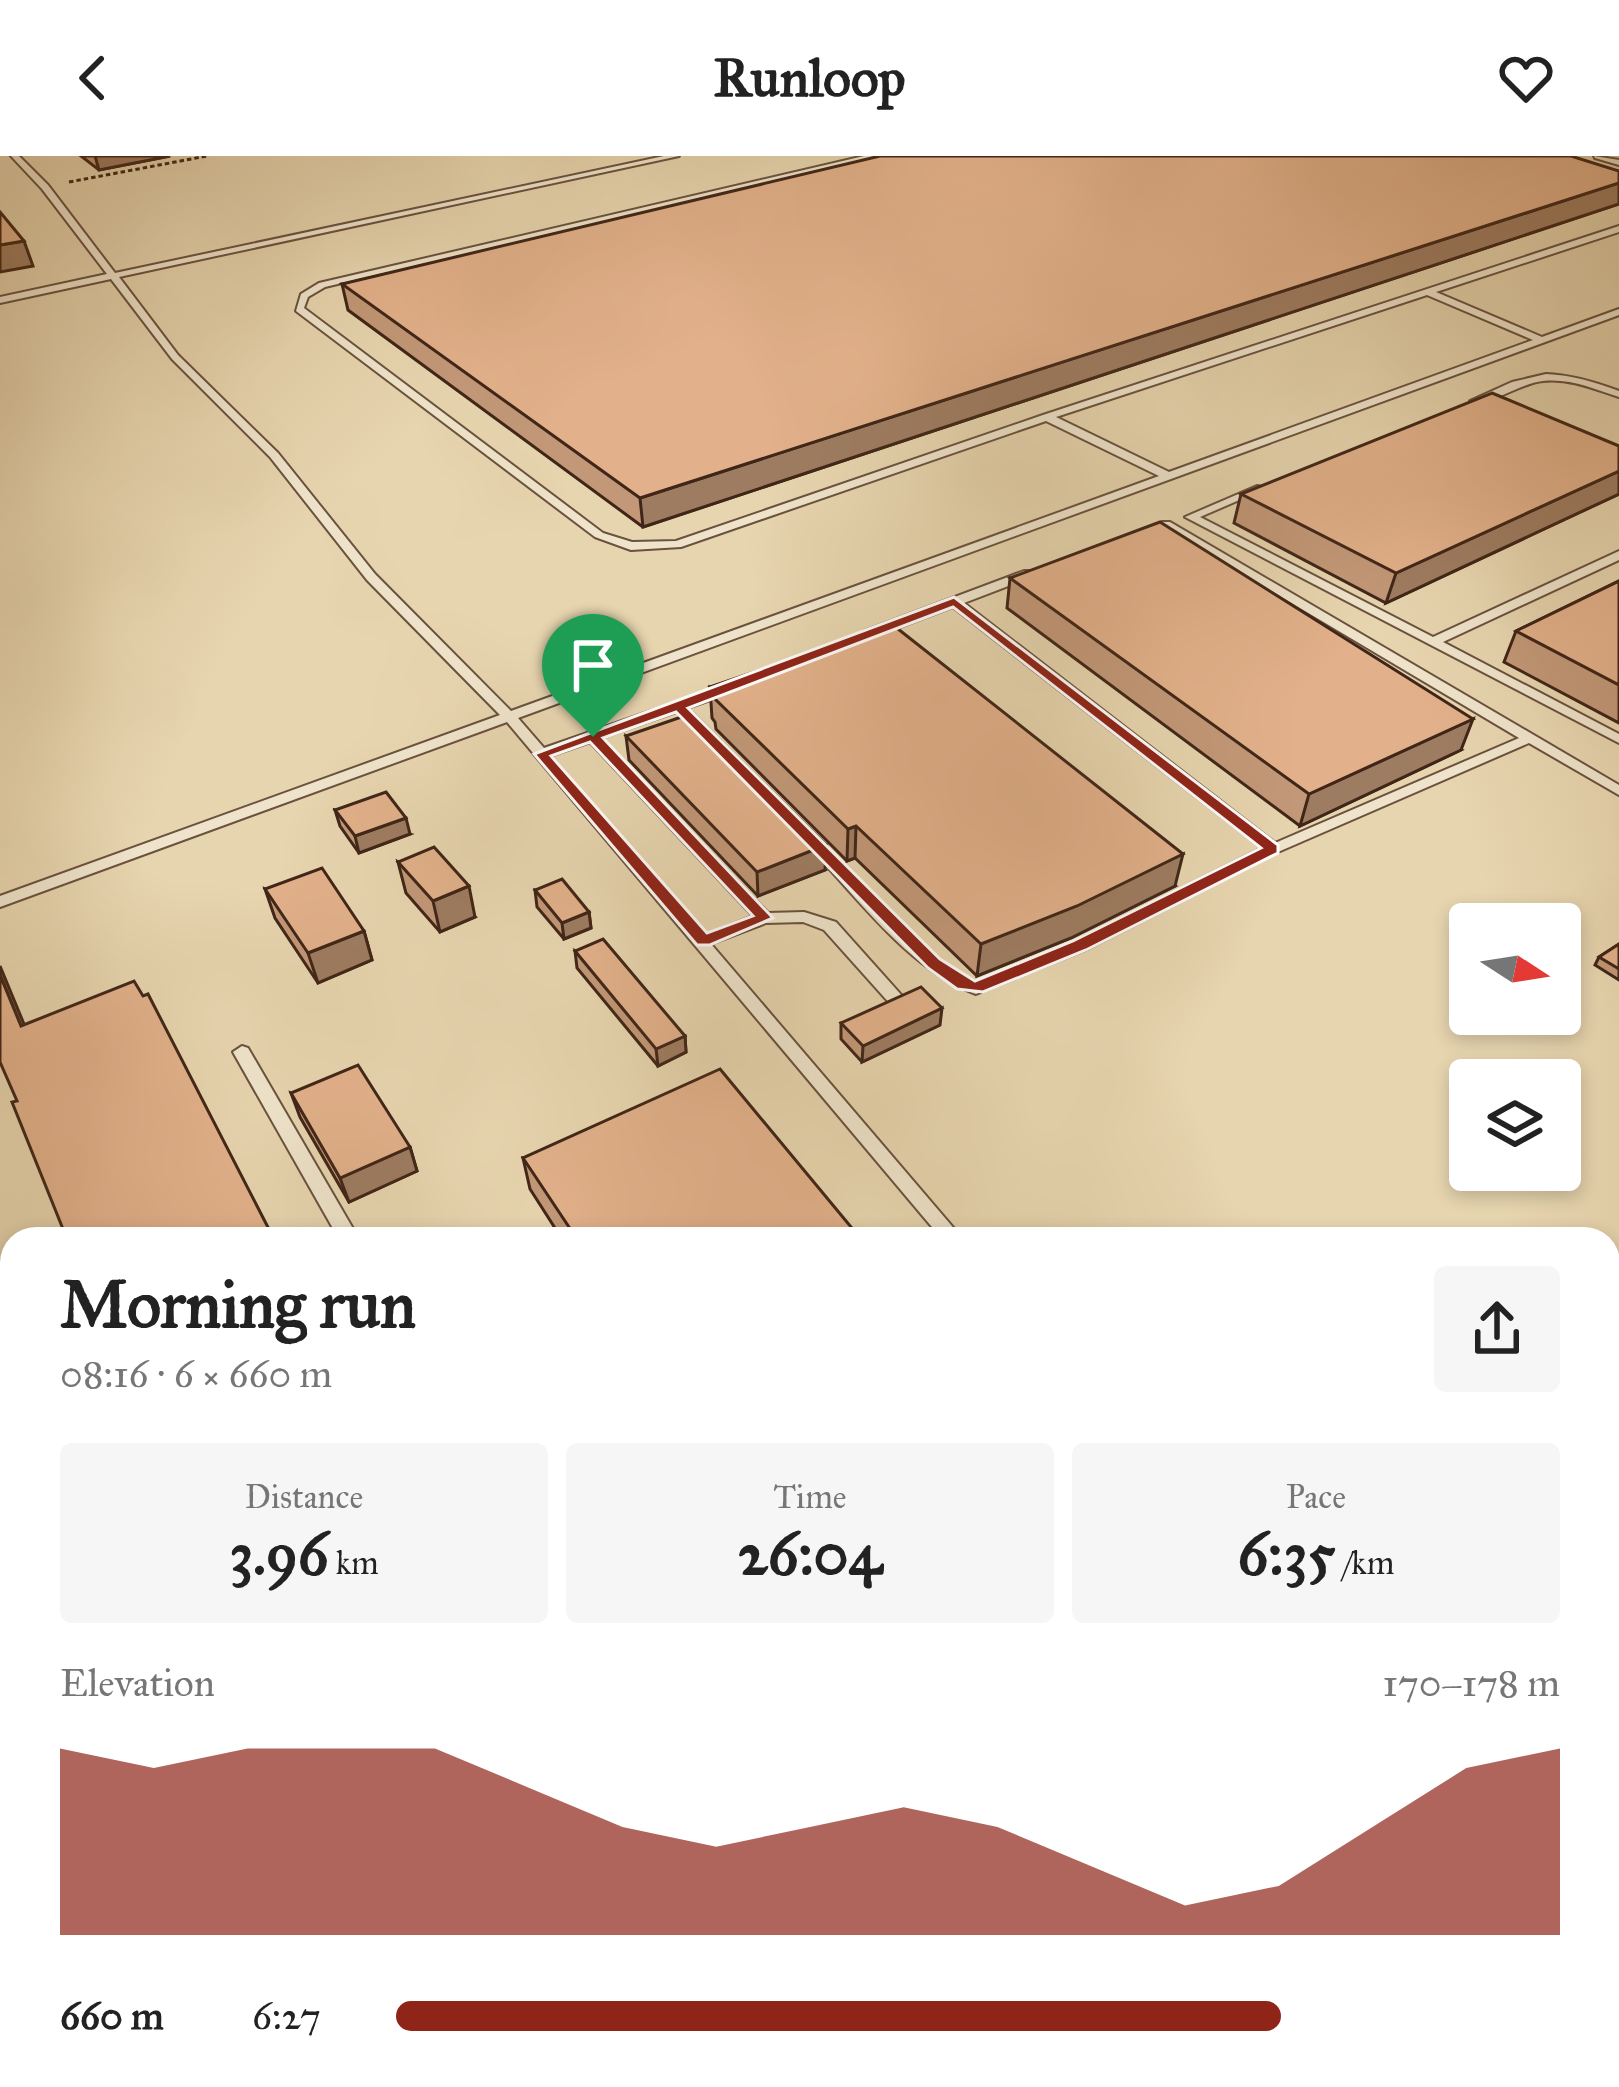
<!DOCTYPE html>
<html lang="en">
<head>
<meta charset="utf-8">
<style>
	body { margin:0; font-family:"IM FELL Great Primer",serif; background:#f6f6f6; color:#222; height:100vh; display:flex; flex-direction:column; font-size:45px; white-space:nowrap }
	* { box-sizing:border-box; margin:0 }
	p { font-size:39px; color:#767676 }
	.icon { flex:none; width:66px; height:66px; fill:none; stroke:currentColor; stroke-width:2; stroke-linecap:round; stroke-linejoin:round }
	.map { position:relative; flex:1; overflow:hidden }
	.drawer { position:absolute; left:0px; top:1071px; width:1620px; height:861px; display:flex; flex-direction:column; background:#fff; border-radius:36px 36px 0 0; box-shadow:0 6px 18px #0003 }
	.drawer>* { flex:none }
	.needle { width:78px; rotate:102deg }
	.controls { position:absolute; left:1449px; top:747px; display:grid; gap:24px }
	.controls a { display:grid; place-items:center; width:132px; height:132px; border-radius:12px; background:#fff; box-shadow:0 6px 18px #0003; font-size:60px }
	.pin { position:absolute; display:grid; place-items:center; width:102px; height:102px; color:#fff; margin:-123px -51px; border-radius:50% 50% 50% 0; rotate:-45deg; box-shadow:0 0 12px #0007 }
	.pin .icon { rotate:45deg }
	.round { display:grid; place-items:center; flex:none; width:126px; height:126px; border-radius:12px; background:#f6f6f6 }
	.summary { display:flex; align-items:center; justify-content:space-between; height:204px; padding:0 60px }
	h1 { font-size:66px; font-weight:700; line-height:90px }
	.stats { display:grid; grid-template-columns:repeat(3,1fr); gap:18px; height:204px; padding:12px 60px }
	.stats div { display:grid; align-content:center; border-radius:12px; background:#f6f6f6; text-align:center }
	.stats b { font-size:60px; font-weight:700 }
	.stats small { font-size:33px; font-weight:400 }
	.stats p { font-size:33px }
	.chart { height:336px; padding:24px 60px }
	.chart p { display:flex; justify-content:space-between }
	.chart svg { width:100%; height:216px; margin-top:12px; fill:#8f2418; opacity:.7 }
	ul { padding:0 60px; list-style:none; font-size:39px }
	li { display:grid; grid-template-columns:192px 144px 1fr; align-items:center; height:90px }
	li i { height:30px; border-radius:15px; background:#8f2418 }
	header { display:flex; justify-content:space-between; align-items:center; height:156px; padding:0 60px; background:#fff; font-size:54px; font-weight:700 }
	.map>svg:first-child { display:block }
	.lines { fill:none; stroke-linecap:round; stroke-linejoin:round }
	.lane-casing { stroke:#6a523e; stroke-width:4 }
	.path { stroke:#402618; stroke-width:3; stroke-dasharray:4.5 3; stroke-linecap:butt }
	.lane { fill:#efe4cb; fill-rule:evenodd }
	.wall { fill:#c29878; stroke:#402618; stroke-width:3 }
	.shaded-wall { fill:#9e7c61; stroke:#402618; stroke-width:3 }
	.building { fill:#e2b18b; stroke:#402618; stroke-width:3 }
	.route { fill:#8f2418; stroke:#fff; stroke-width:3; fill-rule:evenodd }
</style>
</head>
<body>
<header><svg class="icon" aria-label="back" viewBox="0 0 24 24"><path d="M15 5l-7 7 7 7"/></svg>Runloop<svg class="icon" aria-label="heart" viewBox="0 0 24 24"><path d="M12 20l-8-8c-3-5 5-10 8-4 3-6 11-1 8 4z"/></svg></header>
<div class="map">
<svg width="1619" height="1931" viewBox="0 0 1619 1931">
	<rect width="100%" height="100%" fill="#e7d5af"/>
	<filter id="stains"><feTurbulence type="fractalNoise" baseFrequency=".00167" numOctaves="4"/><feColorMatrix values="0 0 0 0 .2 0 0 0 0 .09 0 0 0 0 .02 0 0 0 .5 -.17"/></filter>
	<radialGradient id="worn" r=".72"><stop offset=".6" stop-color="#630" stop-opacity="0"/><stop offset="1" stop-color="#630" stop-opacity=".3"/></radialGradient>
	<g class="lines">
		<g class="lane-casing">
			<g id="lane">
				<path d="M11 0H19L48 29 115 117 664 0H679L119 121 178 199 278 297 375 418 511 555 1159 320 1046 265 681 391 631 394 595 381 296 155 301 138 319 127 864 0H878L325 131 308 141 304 152 603 377 632 386 676 385 1043 259 1619 70V76L1436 136 1542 181 1619 153V159L518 562 544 592 726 529H736V535L601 582 768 757 804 756 836 766 904 842 906 846 904 850H892L824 774 803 766 766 767 711 788 963 1083H942L507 566 0 751V740L500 559 367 424 270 301 172 203 111 123 0 147V141L107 118 42 33ZM1427 139 1533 184 1169 316 1056 261ZM590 586 753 760 704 779 550 600Z"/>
				<path d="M1594 0 1619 4V9L1595 2Z"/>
				<path d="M1546 218C1572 219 1595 226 1619 235V241C1594 233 1570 222 1543 225 1519 227 1490 251 1470 245L1512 226Z"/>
				<path d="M1257 330 1267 332 1200 361 1433 481 1619 395V404L1443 486 1619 578V587L1185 361Z"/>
				<path d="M1162 366H1170L1619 629V639L1529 587 1278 696 1085 794 976 838C909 815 852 735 804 685V679H814C861 726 915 798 976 826L1073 786 1262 692 953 451 874 481H864V475L1024 415H1032V421L964 447 1275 687 1519 582 1162 370Z"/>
				<path d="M242 890 248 892 359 1083H339L233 896Z"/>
				<path d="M1619 1341V1365L1608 1370V1346Z"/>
				<path d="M1608 1530 1619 1536V1566L1608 1560Z"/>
				<path d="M1608 1839 1619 1845V1879L1608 1873Z"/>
				<path d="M801 1920H830L835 1931H806Z"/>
				<path d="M1247 1920H1280L1275 1931H1242Z"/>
			</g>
		</g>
		<path class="path" d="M69 26 207 0"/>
		<use href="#lane" class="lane"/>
	</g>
	<g class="wall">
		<path d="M81 0H170L99 14Z"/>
		<path d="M1619 15V48L643 371 348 154 342 128Z"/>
		<path d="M1619 290V338L1386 447 1234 367 1241 338Z"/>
		<path d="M1010 422 1461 594 1300 670 1007 452Z"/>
		<path d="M1619 425V567L1504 506 1516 475Z"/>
		<path d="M710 531 1175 730 1071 782 977 820 855 702 847 705 716 573 715 566 712 562Z"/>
		<path d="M626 580 825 714 758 740 629 604Z"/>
		<path d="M335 654 410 678 359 697 340 670Z"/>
		<path d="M398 706 475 761 440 776 406 737Z"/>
		<path d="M265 733 364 775 372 804 318 827 275 762Z"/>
		<path d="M535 734 589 756 591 772 564 783 537 751Z"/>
		<path d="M1619 788V824L1595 809 1599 801Z"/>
		<path d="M575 795 685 880 686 896 658 910 577 812Z"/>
		<path d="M841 867 940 869 862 906 841 883Z"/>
		<path d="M291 937 410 991 417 1015 349 1046 300 961Z"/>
		<path d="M523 1002 861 1083H562L530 1033Z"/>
	</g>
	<g class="shaded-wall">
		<path d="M95 0H170L99 14Z"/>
		<path d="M1619 27V48L643 371 640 342Z"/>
		<path d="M24 85 33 110 0 116V89Z"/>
		<path d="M1619 315V338L1386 447 1396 417Z"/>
		<path d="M1473 563 1461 594 1300 670 1309 638Z"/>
		<path d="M406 662 410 678 359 697 355 680Z"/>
		<path d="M856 670 855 702 847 705 848 673Z"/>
		<path d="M826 689 825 714 758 740 757 716Z"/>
		<path d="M1183 698 1175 730 1071 782 977 820 981 788Z"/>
		<path d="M469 730 475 761 440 776 433 745Z"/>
		<path d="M589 756 591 772 564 783 562 767Z"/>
		<path d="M364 775 372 804 318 827 308 797Z"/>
		<path d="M0 810 38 902 21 870 0 819Z"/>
		<path d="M942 852 940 869 862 906 863 890Z"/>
		<path d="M685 880 686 896 658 910 656 893Z"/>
		<path d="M410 991 417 1015 349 1046 340 1022Z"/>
		<path d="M12 1492V1530L0 1536V1498Z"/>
		<path d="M0 1607 4 1611 12 1641V1656L0 1663Z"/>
		<path d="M305 1920H318L322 1931H309Z"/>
		<path d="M701 1920H706L709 1931H686Z"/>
	</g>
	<g class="building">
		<path d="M880 0H1571L1619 15V27L640 342 342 128Z"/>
		<path d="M0 56 24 85 0 89Z"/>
		<path d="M1492 237 1619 290V315L1396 417 1241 338Z"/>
		<path d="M1160 366 1473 563 1309 638 1010 422Z"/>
		<path d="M1619 425V529L1516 475Z"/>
		<path d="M893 469 1183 698 1077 750 981 788 856 670 848 673 714 542 719 540 710 531Z"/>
		<path d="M693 557 826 689 757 716 626 580Z"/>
		<path d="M386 636 406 662 355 680 335 654Z"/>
		<path d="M434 691 469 730 433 745 398 706Z"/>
		<path d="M322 712 364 775 308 797 265 733Z"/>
		<path d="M562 723 589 756 562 767 535 734Z"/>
		<path d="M603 783 685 880 656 893 575 795Z"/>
		<path d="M1619 788V813L1599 801Z"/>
		<path d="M0 819 21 870 134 825 143 840 148 838 274 1083H67L12 946 17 945 0 906Z"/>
		<path d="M921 831 942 852 863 890 841 867Z"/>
		<path d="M358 909 410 991 340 1022 291 937Z"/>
		<path d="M720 913 861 1083H577L523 1002Z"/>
		<path d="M12 1260V1492L0 1498V1265Z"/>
		<path d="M12 1768V1920H305L309 1931H0V1775Z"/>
		<path d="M404 1920H701L686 1931H408Z"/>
	</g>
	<path class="route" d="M954 441 1278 689V697L1086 794 983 836 957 833 928 812 676 556 603 582 773 762 710 789H697L534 598ZM953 451 1261 692 1073 785 975 825 940 803 688 552ZM590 586 753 760 707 777 551 600Z"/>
	<rect width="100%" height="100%" filter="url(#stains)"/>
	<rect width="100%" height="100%" fill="url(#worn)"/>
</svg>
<div class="controls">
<a><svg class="needle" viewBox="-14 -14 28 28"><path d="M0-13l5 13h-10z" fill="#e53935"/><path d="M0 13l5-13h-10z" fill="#767676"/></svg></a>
<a><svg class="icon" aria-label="layers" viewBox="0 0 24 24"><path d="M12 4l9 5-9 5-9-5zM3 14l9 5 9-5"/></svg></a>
</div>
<div class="pin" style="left:593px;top:581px;background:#1e9e55"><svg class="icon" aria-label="arrive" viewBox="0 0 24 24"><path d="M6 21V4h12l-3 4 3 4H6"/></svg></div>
<section class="drawer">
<div class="summary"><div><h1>Morning run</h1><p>08:16 · 6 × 660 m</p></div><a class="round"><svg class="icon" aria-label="share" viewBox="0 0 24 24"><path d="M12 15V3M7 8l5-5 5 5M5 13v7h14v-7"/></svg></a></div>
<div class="stats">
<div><p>Distance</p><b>3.96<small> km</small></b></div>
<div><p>Time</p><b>26:04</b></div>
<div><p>Pace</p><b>6:35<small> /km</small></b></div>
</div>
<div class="chart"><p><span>Elevation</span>170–178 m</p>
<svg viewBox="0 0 160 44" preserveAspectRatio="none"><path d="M0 44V6L10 10L20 6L30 6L40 6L50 14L60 22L70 26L80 22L90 18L100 22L110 30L120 38L130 34L140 22L150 10L160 6V44z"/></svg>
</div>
<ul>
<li><b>660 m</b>6:27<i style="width:76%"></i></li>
</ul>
</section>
</div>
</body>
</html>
